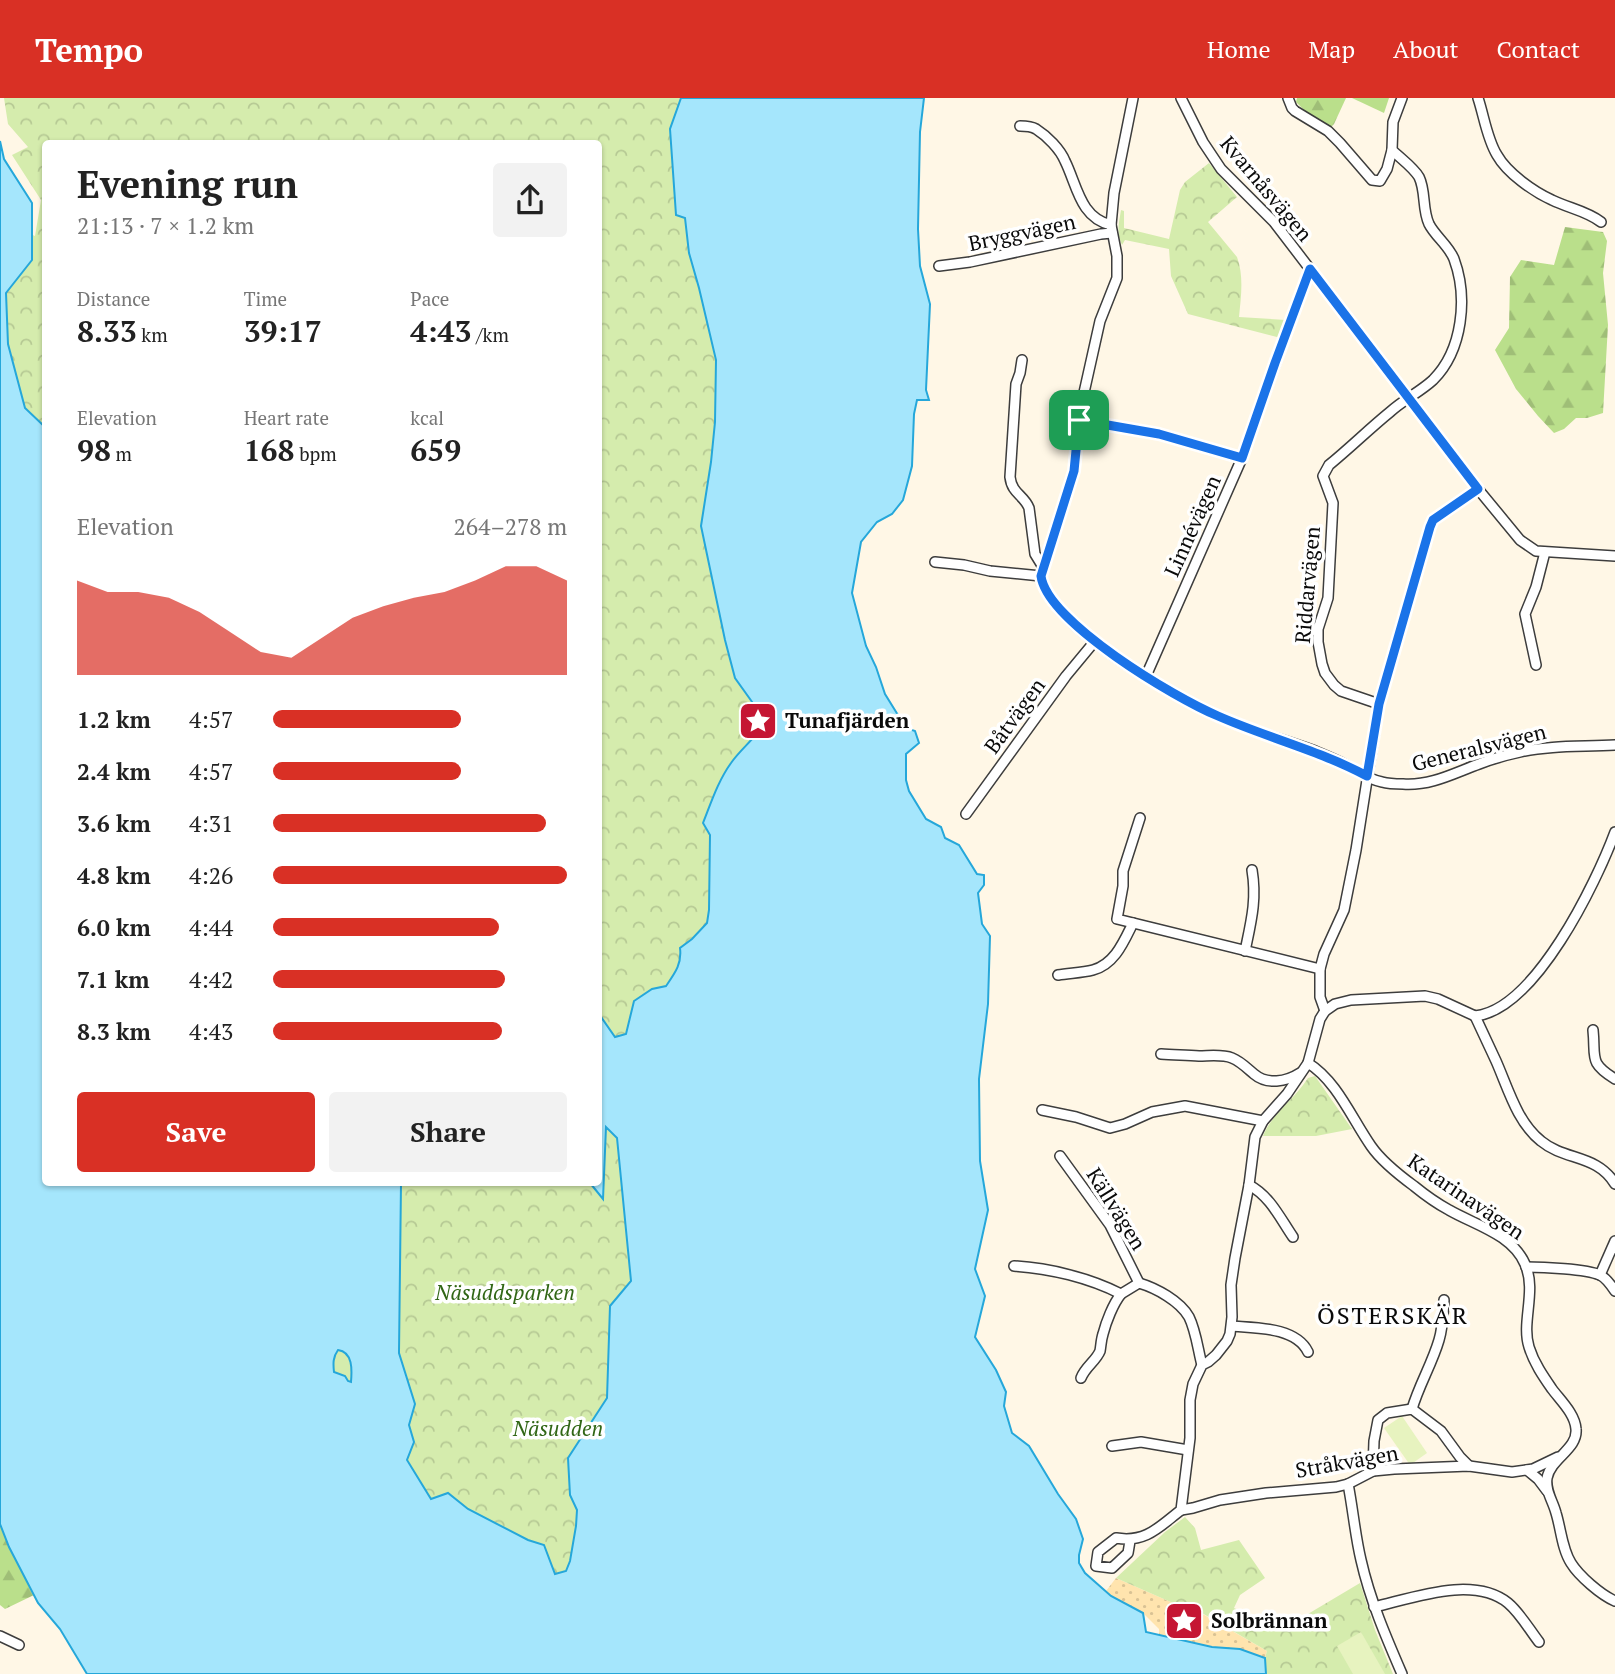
<!DOCTYPE html>
<html lang="en">
<head>
<meta charset="utf-8">
<style>
	body { margin:0; font-family:"PT Serif",serif; background:#f2f2f2; color:#222; height:100vh; display:flex; flex-direction:column; font-size:26px; white-space:nowrap }
	* { box-sizing:border-box; margin:0 }
	p { font-size:23px; color:#767676 }
	.icon { flex:none; width:38px; height:38px; fill:none; stroke:currentColor; stroke-width:2; stroke-linecap:round; stroke-linejoin:round }
	.map { position:relative; flex:1; overflow:hidden }
	.sheet { position:absolute; left:42px; top:42px; width:560px; height:1046px; display:flex; flex-direction:column; background:#fff; border-radius:7px; box-shadow:0 2px 5px #0004 }
	.sheet>* { flex:none }
	.pin { position:absolute; display:grid; place-items:center; width:60px; height:60px; color:#fff; margin:-30px; border-radius:14px; box-shadow:0 4px 10px #0006 }
	.round { display:grid; place-items:center; flex:none; width:74px; height:74px; border-radius:7px; background:#f2f2f2 }
	.overview { display:flex; align-items:center; justify-content:space-between; height:119px; padding:0 35px }
	h1 { font-size:38px; font-weight:600; line-height:52px }
	.metrics { display:grid; grid-template-columns:repeat(3,1fr); gap:10px; height:119px; padding:7px 35px }
	.metrics div { display:grid; align-content:center }
	.metrics b { font-size:30px; font-weight:600 }
	.metrics small { font-size:19px; font-weight:400 }
	.metrics p { font-size:19px }
	.chart { height:196px; padding:14px 35px }
	.chart p { display:flex; justify-content:space-between }
	.chart svg { width:100%; height:126px; margin-top:7px; fill:#d93025; opacity:.7 }
	.button { display:flex; gap:14px; margin-top:auto; padding:14px 35px }
	.button a { flex:1; height:80px; border-radius:7px; background:#d93025; color:#fff; font-size:28px; font-weight:600; line-height:80px; text-align:center }
	.button a+a { background:#f2f2f2; color:#222 }
	ul { padding:0 35px; list-style:none; font-size:23px }
	li { display:grid; grid-template-columns:112px 84px 1fr; align-items:center; height:52px }
	li i { height:18px; border-radius:9px; background:#d93025 }
	header { display:flex; align-items:center; gap:42px; box-sizing:border-box; height:98px; padding:0 35px; background:#d93025; color:#fff }
	header strong { font-size:33px }
	nav { display:flex; gap:38px; margin-inline-start:auto; font-size:24px }
	.map>svg:first-child { display:block }
	.forest { fill:url(#forest-firs) }
	.sand { fill:url(#sand-dots) }
	.park { fill:url(#park-crowns) }
	.pitch { fill:#e7f3bf }
	.water { fill:#a5e6fc; stroke:#25a7da; stroke-width:2; fill-rule:evenodd }
	.lines { fill:none; stroke-linecap:round; stroke-linejoin:round }
	.minor-casing { stroke:#3d3d3d; stroke-width:12 }
	.minor { stroke:#fff; stroke-width:9 }
	.route-casing { stroke:#fff; stroke-width:14 }
	.route { stroke:#1a73e8; stroke-width:9 }
	.labels { text-anchor:middle; stroke-width:7; stroke-linejoin:round; paint-order:stroke }
	.street-label { font-size:21px; fill:#0a0a0a; stroke:#fff }
	.poi-label { font-size:21px; font-weight:bold; fill:#0a0a0a; stroke:#fff; text-anchor:start }
	.park-label { font-size:21px; font-style:italic; fill:#306615; stroke:#fff }
	.quarter-label { font-size:24px; letter-spacing:2px; fill:#0a0a0a; stroke:#fff }
</style>
</head>
<body>
<header>
<strong>Tempo</strong>
<nav><a>Home</a><a>Map</a><a>About</a><a>Contact</a></nav>
</header>
<div class="map">
<svg width="1615" height="1576" viewBox="0 0 1615 1576">
	<defs>
		<pattern id="forest-firs" width="22" height="20" patternUnits="userSpaceOnUse" patternTransform="scale(1.75)"><rect width="22" height="20" fill="#badf8b"/><path d="M5 1l3.5 6h-7zM16 11l3.5 6h-7z" fill="#9fbe77"/></pattern>
		<pattern id="sand-dots" width="8" height="8" patternUnits="userSpaceOnUse" patternTransform="scale(1.75)"><rect width="8" height="8" fill="#ffe4ae"/><path d="M2 2h.1M6 6h.1" fill="none" stroke="#d9c294" stroke-width="1.8" stroke-linecap="round"/></pattern>
		<pattern id="park-crowns" width="20" height="18" patternUnits="userSpaceOnUse" patternTransform="scale(1.75)"><rect width="20" height="18" fill="#d5ecad"/><path d="M2 6a3 3 0 1 1 6 0M12 15a3 3 0 1 1 6 0" fill="none" stroke="#b6c994"/></pattern>
	</defs>
	<rect width="100%" height="100%" fill="#fff7e6"/>
	<g class="forest">
		<path d="M1297 0H1346L1334 26 1331 29 1310 18 1296 4Z"/>
		<path d="M1352 0H1389L1384 15Z"/>
		<path d="M1565 129 1603 134 1607 143 1603 175 1608 227 1603 315 1587 320H1576L1564 331 1554 335 1538 318 1516 291 1495 252 1509 230 1510 179 1521 162 1554 167Z"/>
		<path d="M0 1426 9 1449 34 1497 5 1511 0 1507Z"/>
	</g>
	<path class="sand" d="M1116 1480 1182 1509 1194 1511 1267 1553 1265 1560 1240 1551 1212 1549 1159 1537V1531L1143 1515 1111 1498 1106 1493Z"/>
	<g class="park">
		<path d="M4 0H681L670 31 675 105 800 100 830 1437 370 1576 103 1085H598V46H46L45 971 0 123 35 138 41 102 12 57 28 49 8 26Z"/>
		<path d="M1209 65 1237 99 1208 124 1237 159C1244 178 1241 199 1239 219L1286 222 1281 240 1188 216 1171 178 1169 151 1125 142 1122 147C1116 135 1119 125 1121 112L1124 113V130L1169 141 1180 92 1185 84Z"/>
		<path d="M1315 978 1352 1031 1316 1038H1263C1272 1015 1295 1001 1308 980Z"/>
		<path d="M1185 1419 1195 1430 1201 1452 1239 1442 1265 1480 1240 1497 1234 1510 1281 1532 1360 1485 1375 1532 1393 1576H1266L1265 1560 1267 1553 1195 1511 1182 1509 1116 1480 1165 1434Z"/>
	</g>
	<g class="pitch">
		<path d="M1402 1318 1427 1355 1410 1367 1384 1330Z"/>
		<path d="M1361 1534 1385 1576H1353L1337 1548Z"/>
	</g>
	<path class="water" d="M681 0H924L920 34 918 131 920 168 930 206 926 292 929 302H917L914 316 912 368 903 402 892 416 877 424 861 444 852 495 866 548 876 569 885 596 906 630 915 633 919 645 906 656V682L909 693 926 721 941 729 945 740 959 747 977 776 984 777V787L978 795 982 826 990 838 988 906 979 981 980 1063 988 1112 975 1171 985 1198 975 1239 996 1272 1006 1294 1004 1308 1012 1335 1029 1348 1058 1396 1076 1421 1083 1441 1079 1457V1465L1085 1475 1111 1498 1143 1515 1146 1534 1212 1549 1240 1551 1265 1560 1266 1576H87L60 1531 38 1505 9 1449 0 1426V43L4 61 32 105V162L6 195 8 246 25 310 46 330V1085H401L399 1255 415 1306 409 1327 414 1344 407 1362 431 1401 448 1395 468 1411 528 1442 544 1447 555 1476 566 1473 570 1463 576 1428 577 1412 570 1397 568 1360 607 1300 610 1208 631 1183 617 1040 606 1029 603 1101 590 1085H598L599 916 615 939 626 936 634 903 652 891 666 888C675 875 682 866 680 850L692 841 707 825 709 812 710 737 703 725C711 705 718 683 731 665 742 649 758 639 765 622L735 580 725 542 701 428 711 364 715 324 716 262 699 190 689 155 685 120 676 117 670 31ZM338 1252C353 1254 352 1272 351 1284L348 1283 345 1278 334 1274C333 1265 333 1259 338 1252Z"/>
	<g class="lines">
		<g class="minor-casing">
			<g id="minor">
				<path d="M1133 0 1114 95 1111 127 1117 158V180L1100 223 1081 308 1074 373 1041 478C1047 526 1172 597 1215 617 1247 632 1282 641 1315 653 1324 657 1334 661 1344 666 1356 672 1369 682 1382 684 1389 686 1396 686 1403 686 1431 688 1454 675 1479 666 1492 661 1506 657 1520 654 1551 647 1583 649 1615 647"/>
				<path d="M1181 0 1203 44 1221 71 1274 124 1478 391 1520 442 1536 453 1615 458"/>
				<path d="M1288 0 1292 10 1295 13 1328 33 1340 45 1372 82 1380 83 1387 71 1392 52"/>
				<path d="M1478 0C1484 18 1487 41 1497 57 1507 75 1534 94 1552 102 1568 110 1587 113 1601 124"/>
				<path d="M1020 28C1025 28 1031 28 1036 31 1047 38 1060 51 1065 63 1077 87 1080 120 1111 127"/>
				<path d="M939 168 970 164 1101 136 1112 135"/>
				<path d="M1022 262 1020 275 1016 286 1010 379C1012 396 1024 397 1029 410L1035 456 1043 469"/>
				<path d="M1079 322 1159 336 1242 360"/>
				<path d="M935 464 964 467 990 473 1041 478"/>
				<path d="M1536 567 1525 516 1536 489 1545 454"/>
				<path d="M1146 578 1242 360 1286 235 1310 171"/>
				<path d="M1379 606 1341 593 1334 587 1325 575 1322 566 1318 544V531L1328 500 1333 405 1323 378 1329 367C1350 350 1369 331 1390 314 1403 302 1420 294 1433 282 1463 252 1468 199 1454 161 1449 148 1435 138 1429 126 1422 111 1426 93 1419 79 1413 69 1400 60 1392 52L1393 24 1402 0"/>
				<path d="M966 716 1066 578 1095 543"/>
				<path d="M1140 720 1123 773V788L1117 821 1320 871"/>
				<path d="M1245 853C1251 824 1257 802 1252 772"/>
				<path d="M1058 877C1069 875 1082 875 1093 872 1115 866 1124 843 1133 825"/>
				<path d="M1325 913 1320 899V871L1324 856 1344 812 1356 752 1379 606 1430 429 1433 422 1478 391"/>
				<path d="M1475 918C1482 933 1489 948 1496 963 1508 990 1517 1024 1541 1043 1565 1063 1597 1056 1615 1086"/>
				<path d="M1593 932C1596 960 1588 964 1615 981"/>
				<path d="M1161 956C1173 957 1186 957 1199 958 1209 958 1222 956 1232 960 1240 963 1247 970 1254 976 1267 987 1286 984 1300 975"/>
				<path d="M1308 965C1337 983 1352 1021 1371 1048 1382 1064 1399 1077 1414 1088 1425 1097 1436 1105 1449 1112 1475 1127 1512 1136 1525 1166 1537 1193 1521 1224 1529 1249 1534 1265 1543 1278 1552 1291 1561 1303 1575 1316 1576 1331 1578 1351 1551 1360 1547 1380 1545 1393 1553 1403 1556 1415 1561 1431 1562 1451 1571 1465 1579 1478 1601 1497 1615 1503"/>
				<path d="M1042 1012 1076 1019 1110 1030 1125 1026 1152 1014 1185 1008 1263 1023"/>
				<path d="M1060 1058 1110 1127 1139 1185"/>
				<path d="M1249 1087C1270 1098 1280 1120 1293 1139"/>
				<path d="M1014 1168C1049 1170 1090 1180 1121 1196L1139 1185C1156 1190 1180 1203 1189 1219 1196 1233 1198 1252 1202 1267"/>
				<path d="M1526 1169C1543 1169 1586 1171 1600 1177 1606 1180 1611 1187 1615 1193"/>
				<path d="M1600 1177 1615 1143"/>
				<path d="M1232 1228C1256 1230 1296 1229 1308 1254"/>
				<path d="M1081 1280C1085 1269 1096 1263 1100 1253 1101 1248 1101 1242 1103 1236 1106 1224 1113 1206 1121 1196"/>
				<path d="M1412 1311C1419 1287 1432 1266 1439 1242 1443 1229 1443 1216 1444 1202"/>
				<path d="M1112 1348 1141 1344 1188 1352"/>
				<path d="M1527 1372 1538 1381 1547 1393"/>
				<path d="M1373 1373 1374 1343 1378 1322 1387 1315 1412 1311 1441 1333 1460 1359 1469 1368"/>
				<path d="M1348 1386C1353 1411 1355 1437 1361 1462 1370 1502 1386 1539 1402 1576"/>
				<path d="M1181 1412 1193 1410 1220 1402 1266 1395 1336 1389 1348 1386 1373 1373 1394 1371 1469 1368 1512 1374 1533 1371 1558 1359"/>
				<path d="M1130 1443 1128 1455 1112 1470 1096 1468 1098 1454 1116 1440C1146 1445 1159 1429 1181 1412L1190 1340V1302L1193 1286 1202 1267 1208 1264 1216 1257 1227 1243 1230 1236 1232 1219 1231 1187 1235 1160 1249 1087 1255 1039 1263 1023 1287 996 1308 965 1320 921 1325 913 1335 906 1351 902 1425 898 1438 901 1475 918C1535 912 1596 785 1615 734"/>
				<path d="M1374 1509C1413 1500 1473 1477 1508 1505 1520 1515 1529 1531 1539 1544"/>
				<path d="M0 1538 19 1547"/>
			</g>
		</g>
		<use href="#minor" class="minor"/>
	</g>
	<g class="lines">
		<g class="route-casing">
			<path id="route" d="M1310 171 1478 391 1433 422 1430 429 1379 606 1367 678C1318 652 1268 640 1218 618 1175 600 1047 524 1041 478L1074 373 1079 322 1159 336 1242 360 1275 265Z"/>
		</g>
		<use href="#route" class="route"/>
	</g>
	<defs>
		<g id="sight-square" transform="scale(2.0125)"><rect x="-9" y="-9" width="18" height="18" rx="4" fill="#c51633" stroke="#fff"/><path d="M0-6L1.8-2.2L6-1.7L2.9 1.2L3.7 5.4L0 3.3L-3.7 5.4L-2.9 1.2L-6-1.7L-1.8-2.2Z" fill="#fff"/></g>
	</defs>
	<g fill-rule="evenodd">
		<use href="#sight-square" x="758" y="623"/>
		<use href="#sight-square" x="1184" y="1523"/>
	</g>
	<g class="labels">
		<g class="street-label">
			<text transform="translate(1266 91) rotate(50)" y="7">Kvarnåsvägen</text>
			<text transform="translate(1022 135) rotate(-12)" y="7">Bryggvägen</text>
			<text transform="translate(1193 428) rotate(-66)" y="7">Linnévägen</text>
			<text transform="translate(1308 487) rotate(-85)" y="7">Riddarvägen</text>
			<text transform="translate(1015 618) rotate(-54)" y="7">Båtvägen</text>
			<text transform="translate(1479 650) rotate(-14)" y="7">Generalsvägen</text>
			<text transform="translate(1466 1099) rotate(34)" y="7">Katarinavägen</text>
			<text transform="translate(1116 1111) rotate(58)" y="7">Källvägen</text>
			<text transform="translate(1347 1364) rotate(-10)" y="7">Stråkvägen</text>
		</g>
		<g class="poi-label">
			<text x="785" y="630">Tunafjärden</text>
			<text x="1211" y="1530">Solbrännan</text>
		</g>
		<g class="park-label">
			<text x="505" y="1202">Näsuddsparken</text>
			<text x="558" y="1338">Näsudden</text>
		</g>
		<g class="quarter-label">
			<text x="1393" y="1226">ÖSTERSKÄR</text>
		</g>
	</g>
</svg>
<div class="pin" style="left:1079px;top:322px;background:#1e9e55"><svg class="icon" aria-label="arrive" viewBox="0 0 24 24"><path d="M6 21V4h12l-3 4 3 4H6"/></svg></div>
<section class="sheet">
<div class="overview"><div><h1>Evening run</h1><p>21:13 · 7 × 1.2 km</p></div><a class="round"><svg class="icon" aria-label="share" viewBox="0 0 24 24"><path d="M12 15V3M7 8l5-5 5 5M5 13v7h14v-7"/></svg></a></div>
<div class="metrics">
<div><p>Distance</p><b>8.33<small> km</small></b></div>
<div><p>Time</p><b>39:17</b></div>
<div><p>Pace</p><b>4:43<small> /km</small></b></div>
</div>
<div class="metrics">
<div><p>Elevation</p><b>98<small> m</small></b></div>
<div><p>Heart rate</p><b>168<small> bpm</small></b></div>
<div><p>kcal</p><b>659</b></div>
</div>
<div class="chart"><p><span>Elevation</span>264–278 m</p>
<svg viewBox="0 0 160 44" preserveAspectRatio="none"><path d="M0 44V11L10 15L20 15L30 17L40 22L50 29L60 36L70 38L80 31L90 24L100 20L110 17L120 15L130 11L140 6L150 6L160 11V44z"/></svg>
</div>
<ul>
<li><b>1.2 km</b>4:57<i style="width:64%"></i></li>
<li><b>2.4 km</b>4:57<i style="width:64%"></i></li>
<li><b>3.6 km</b>4:31<i style="width:93%"></i></li>
<li><b>4.8 km</b>4:26<i style="width:100%"></i></li>
<li><b>6.0 km</b>4:44<i style="width:77%"></i></li>
<li><b>7.1 km</b>4:42<i style="width:79%"></i></li>
<li><b>8.3 km</b>4:43<i style="width:78%"></i></li>
</ul>
<div class="button"><a>Save</a><a>Share</a></div>
</section>
</div>
</body>
</html>
